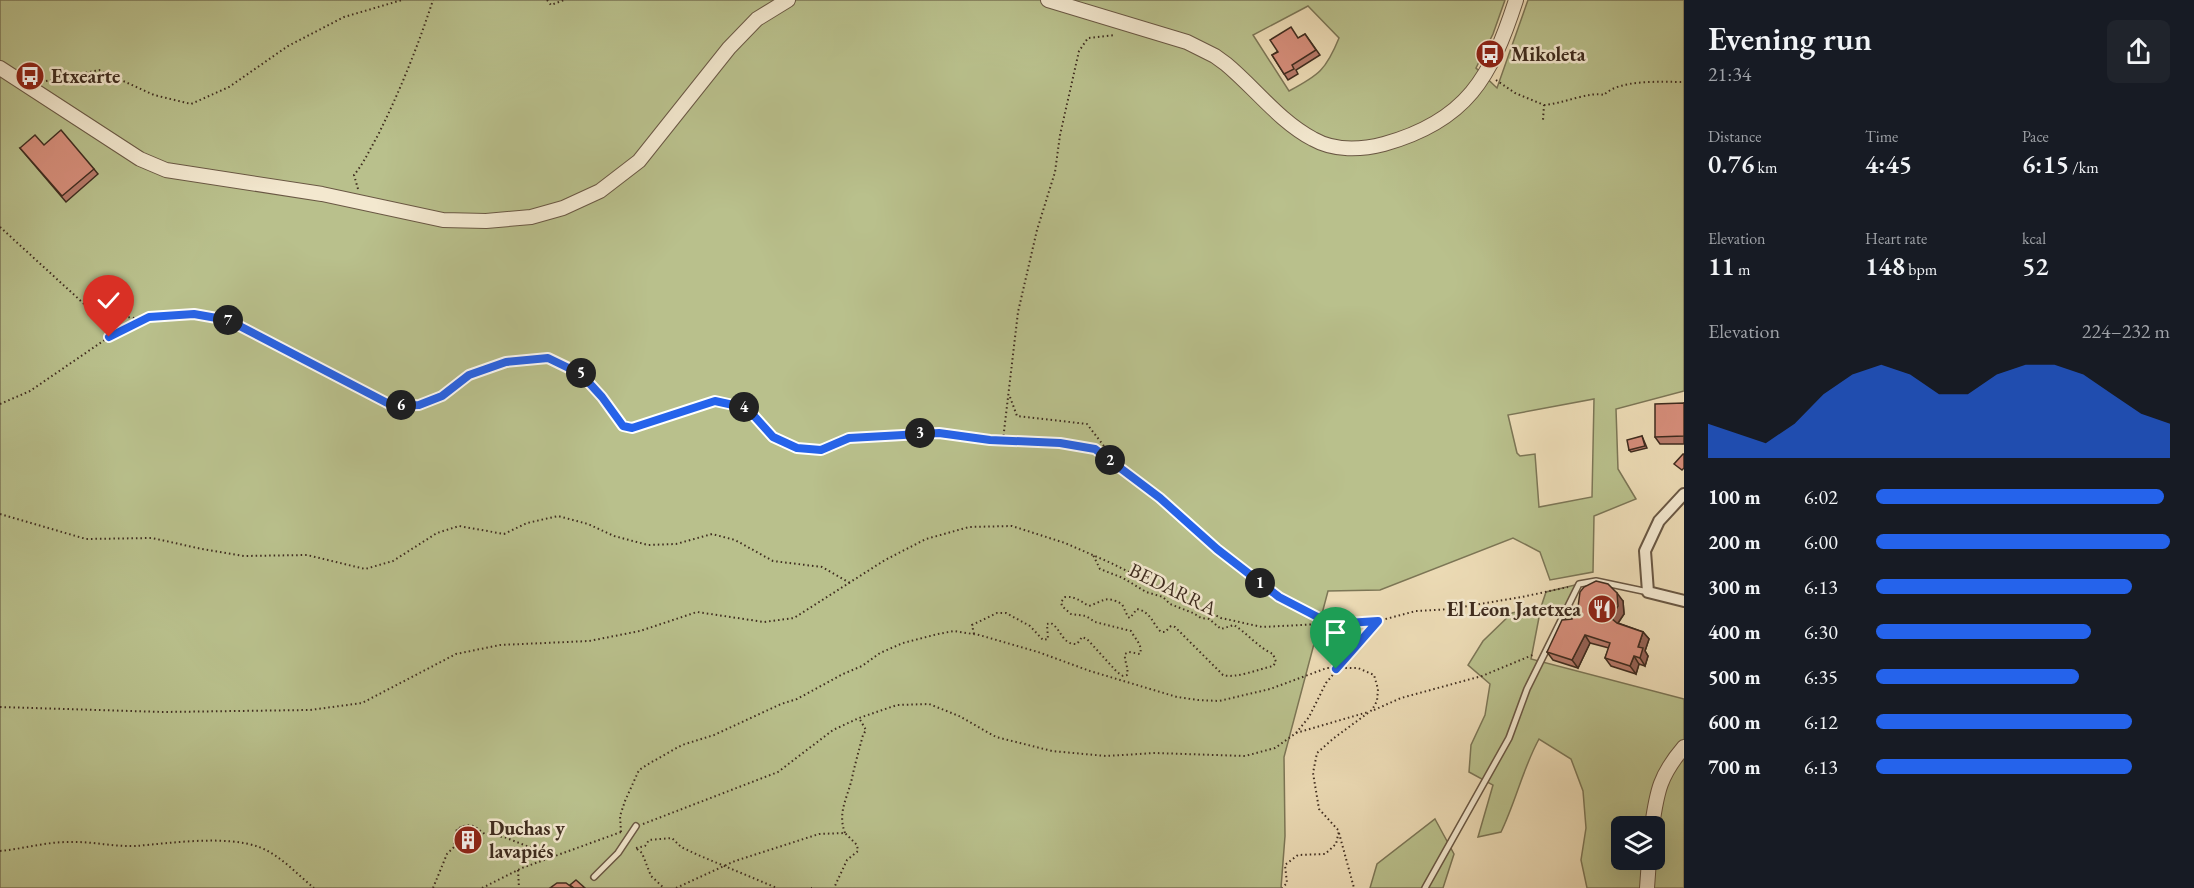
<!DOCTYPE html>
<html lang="en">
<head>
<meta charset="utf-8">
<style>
	body { margin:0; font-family:"EB Garamond",serif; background:#20242c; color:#f1f3f6; height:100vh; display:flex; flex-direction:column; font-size:22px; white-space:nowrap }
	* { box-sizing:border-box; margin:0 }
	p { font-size:20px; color:#9ea1a6 }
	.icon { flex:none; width:33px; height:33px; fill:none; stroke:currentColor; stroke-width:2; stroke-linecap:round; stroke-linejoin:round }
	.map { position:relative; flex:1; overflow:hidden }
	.panel { display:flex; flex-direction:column; background:#171b24; width:510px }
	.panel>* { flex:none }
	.buttons { position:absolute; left:1611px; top:816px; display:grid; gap:12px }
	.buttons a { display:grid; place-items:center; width:54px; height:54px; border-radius:9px; background:#171b24; box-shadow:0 6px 24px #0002; font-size:30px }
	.pin { position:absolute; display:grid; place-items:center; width:51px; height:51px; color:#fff; margin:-62px -26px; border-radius:50% 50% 50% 0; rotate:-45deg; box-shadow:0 0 6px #0007 }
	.pin .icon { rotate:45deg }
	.km { position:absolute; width:30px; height:30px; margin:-15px; border-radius:50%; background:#222; color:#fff; font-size:16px; line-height:30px; text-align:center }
	.round { display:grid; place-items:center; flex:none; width:63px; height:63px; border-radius:9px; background:#20242c }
	.overview { display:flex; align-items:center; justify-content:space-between; height:102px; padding:0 24px }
	h1 { font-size:33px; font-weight:600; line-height:45px }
	.metrics { display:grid; grid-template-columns:repeat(3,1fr); gap:9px; height:102px; padding:6px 24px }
	.metrics div { display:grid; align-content:center }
	.metrics b { font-size:26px; font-weight:600 }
	.metrics small { font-size:16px; font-weight:400 }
	.metrics p { font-size:16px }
	.chart { height:168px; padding:12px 24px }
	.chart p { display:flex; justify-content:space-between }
	.chart svg { width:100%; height:108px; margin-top:6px; fill:#2563eb; opacity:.7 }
	ul { padding:0 24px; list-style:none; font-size:20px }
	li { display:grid; grid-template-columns:96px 72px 1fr; align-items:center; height:45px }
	li i { height:15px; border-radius:8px; background:#2563eb }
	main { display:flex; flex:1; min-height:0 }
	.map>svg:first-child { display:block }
	.green { fill:#b9c08c; stroke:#7c7656; stroke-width:1.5; fill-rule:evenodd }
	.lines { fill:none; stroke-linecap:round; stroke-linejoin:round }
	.service-casing { stroke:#6a5844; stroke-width:8 }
	.minor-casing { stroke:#6a5844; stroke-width:14 }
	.tertiary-casing { stroke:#6a5844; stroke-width:16 }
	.path { stroke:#3f2c1f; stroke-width:2; stroke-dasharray:1.5 3; stroke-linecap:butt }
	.service { stroke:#f3e8cf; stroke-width:5 }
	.minor { stroke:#f3e8cf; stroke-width:10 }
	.tertiary { stroke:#f3e8cf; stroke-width:14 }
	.wall { fill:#b87a6a; stroke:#3f2c1f; stroke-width:1.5 }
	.shaded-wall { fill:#966356; stroke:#3f2c1f; stroke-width:1.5 }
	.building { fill:#d68e7b; stroke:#3f2c1f; stroke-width:1.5 }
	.route-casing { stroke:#fff; stroke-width:12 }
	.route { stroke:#2563eb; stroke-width:8 }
	.labels { text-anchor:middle; stroke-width:5; stroke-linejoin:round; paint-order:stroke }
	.poi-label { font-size:20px; font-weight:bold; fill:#3f2c1f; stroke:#f3e8cf; text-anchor:start }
	.street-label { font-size:20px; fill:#3f2c1f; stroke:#f3e8cf }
</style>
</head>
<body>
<main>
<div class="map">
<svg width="1684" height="888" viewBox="0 0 1684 888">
	<rect width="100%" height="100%" fill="#ecdbb5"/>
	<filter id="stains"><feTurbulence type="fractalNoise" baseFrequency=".00333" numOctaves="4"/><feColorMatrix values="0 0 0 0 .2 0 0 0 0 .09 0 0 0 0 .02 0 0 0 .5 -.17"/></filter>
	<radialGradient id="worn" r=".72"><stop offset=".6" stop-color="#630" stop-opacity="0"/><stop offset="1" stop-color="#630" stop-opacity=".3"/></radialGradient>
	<g class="green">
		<path d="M0 0H1505L1493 34 1476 68 1497 88 1528 0H1684V391L1616 409 1618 469 1636 499 1594 516 1593 572 1550 580 1540 552 1513 538 1380 590 1328 591 1284 757 1285 836 1281 888H0ZM1308 6 1339 38C1326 70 1319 75 1289 91L1253 35ZM1594 399 1592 497 1539 507 1535 454 1520 456 1517 453 1508 415Z"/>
		<path d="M1579 584 1569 605 1541 607 1531 659 1684 699V888H1587L1581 860 1586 828 1583 791 1571 759 1539 739C1523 768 1516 801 1501 832L1478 837 1493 785 1469 772 1471 745 1485 715 1490 684 1468 665 1483 641 1512 613 1541 607 1546 592ZM1622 826H1654V860H1622Z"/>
		<path d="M1435 819 1454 854 1443 888H1370L1377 864Z"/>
	</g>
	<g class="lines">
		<g class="service-casing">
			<g id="service">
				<path d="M594 877 618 853 636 826"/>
				<path d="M1425 888 1509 738 1527 689 1579 584 1596 581 1648 592"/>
			</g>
		</g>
		<g class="minor-casing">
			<path id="minor" d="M1684 494 1659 521 1645 551 1648 592 1684 601"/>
		</g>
		<g class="tertiary-casing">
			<g id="tertiary">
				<path d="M1048 0 1187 42 1215 56 1226 64C1255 88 1279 121 1313 139 1334 151 1361 150 1384 144 1467 121 1491 77 1516 0"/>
				<path d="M0 68 140 159 166 170 322 194 443 220 486 221 531 217 563 208 600 191 639 161 729 48 757 19 788 0"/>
				<path d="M1652 826C1657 791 1660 775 1684 747"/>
				<path d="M1647 888 1649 860"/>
			</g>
		</g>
		<g class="path">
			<path d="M547 0 551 5 564 0"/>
			<path d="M1496 80 1515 93 1544 105 1543 120"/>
			<path d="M46 81 99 70 154 95 191 104 229 87 288 46 344 17 402 0"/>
			<path d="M1544 105C1562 104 1590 91 1604 95 1619 79 1662 82 1684 82"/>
			<path d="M358 189 354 175C364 163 370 149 378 135 400 91 418 46 433 0"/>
			<path d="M0 227 94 313 135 318 194 313 228 320 393 406 419 405 442 396 469 375 506 362 548 358 581 374 602 397 623 426 632 428 715 401 747 408 773 437 797 448 821 450 849 438 939 433 990 439 1060 443 1095 449 1160 498 1217 549 1279 597 1328 623"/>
			<path d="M1010 397 1017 416 1087 424 1120 467"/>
			<path d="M0 404 30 391 109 337 147 318"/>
			<path d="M1003 440 1018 312 1037 230 1055 172 1060 135 1079 51 1088 38 1115 35"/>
			<path d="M0 514 86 539 152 538 202 549 244 556 307 555 365 569 393 561 437 533 459 526 504 534 527 523 558 516 588 524 614 536 648 545 676 544 712 534 735 540 773 561 822 567 850 583"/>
			<path d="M974 634 972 625 997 613H1006L1030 626 1043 640 1048 639 1047 624 1051 623C1062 630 1062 645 1077 644L1082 637 1087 639 1117 672 1123 676 1127 675C1129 668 1124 661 1125 654L1129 652 1140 654C1143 645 1135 639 1131 631L1095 622 1086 616 1071 614 1062 606 1061 602 1065 597C1075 596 1080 601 1089 606 1104 601 1105 595 1122 604L1128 617 1130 618 1137 609C1151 612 1152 623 1161 632H1165L1171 626 1175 627 1223 675C1235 679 1259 669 1273 666L1276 662 1273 654C1259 648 1248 634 1234 625L1221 629 1209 619 1201 618 1193 613 1170 604 1163 597 1146 592 1123 578 1100 569 1093 555"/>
			<path d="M0 707 163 712 310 710 362 703 456 654 500 645 589 641 640 631 697 612 764 622 794 618 885 560 926 539 969 527 1012 526 1065 543 1111 563 1221 618 1262 627 1378 621 1416 611 1451 609 1522 597 1568 587"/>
			<path d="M1374 710 1401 698 1482 676 1535 654"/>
			<path d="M1296 733 1368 712"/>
			<path d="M643 824 778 772 833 730 859 718 897 705 929 704 959 716 996 737 1052 751 1106 756 1155 753 1245 756 1275 748 1296 733 1309 717 1326 683 1378 621"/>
			<path d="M621 832 620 816 625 801 639 770 650 763 682 745 714 735 781 704 797 699 843 674 862 666 880 653 903 643 938 634 954 631 979 635 1038 652 1090 671 1177 697 1198 700 1219 701 1270 689 1327 668H1358L1374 675 1378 689 1377 701 1372 710 1334 738 1317 753 1313 773 1319 809 1339 831 1336 844 1325 854 1298 855 1285 865 1287 883 1282 888"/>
			<path d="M845 833C837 812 848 797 852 778 855 764 859 750 863 735L866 730 859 718"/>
			<path d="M1339 833 1354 888"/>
			<path d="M636 848 645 846 649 840 672 838 681 847 698 855 777 888"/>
			<path d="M637 849 642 853 651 876 664 888"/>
			<path d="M0 851C23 849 45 842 68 842 91 841 113 847 136 846 171 843 226 835 259 847 280 855 297 874 314 888"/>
			<path d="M518 870 519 888"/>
			<path d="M433 888 447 854 454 847V840L457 829 466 825 474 826 486 835 504 837 552 856"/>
			<path d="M482 888 522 868 621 832"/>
			<path d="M676 888 735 861 819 834 845 833 857 845 858 851 847 860 834 888"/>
			<path d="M811 888H812"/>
		</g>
		<use href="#service" class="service"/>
		<use href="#minor" class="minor"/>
		<use href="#tertiary" class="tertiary"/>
	</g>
	<g class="wall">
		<path d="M1305 34 1320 55 1296 70 1298 74 1288 80 1272 55Z"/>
		<path d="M44 145 94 169 98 174 66 202 20 148Z"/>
		<path d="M1684 403V444H1660L1655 437Z"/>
		<path d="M1642 436 1647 448 1631 452 1629 450Z"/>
		<path d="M1623 601 1624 614 1618 623 1643 632 1649 639 1645 651 1648 656 1645 666 1639 664 1636 674 1611 666 1605 658 1609 648 1590 643 1578 668 1553 660 1547 652 1572 619Z"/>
		<path d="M455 839H480L477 847 470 852 461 849Z"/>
	</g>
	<g class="shaded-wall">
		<path d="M1617 593 1623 601 1624 614 1616 626 1611 618Z"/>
		<path d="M1643 632 1649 639 1645 651 1648 656 1645 666 1640 658 1638 647Z"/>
		<path d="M1585 635 1590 643 1578 668 1572 660Z"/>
		<path d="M1634 656 1639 664 1636 674 1630 666Z"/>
		<path d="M474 828 480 839 477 847 475 845Z"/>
	</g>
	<g class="building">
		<path d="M1291 27 1298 38 1305 34 1316 50 1292 65 1294 69 1284 74 1272 55 1278 52 1270 40Z"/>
		<path d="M61 130 94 169 62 196 20 148 35 135 44 145Z"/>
		<path d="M1684 403V436L1655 437V404Z"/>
		<path d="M1642 436 1645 446 1629 450 1627 440Z"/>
		<path d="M1683 454H1684V468L1682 470 1674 464Z"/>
		<path d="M1596 581 1608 584 1617 593 1618 606 1611 618 1617 623 1643 632 1638 647 1643 648 1640 658 1634 656 1630 666 1605 658 1610 643 1585 635 1572 660 1547 652 1562 620 1572 619V613L1578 607 1580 592 1584 587Z"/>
		<circle cx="466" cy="837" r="11"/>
		<path d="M576 880 585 888H574L570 885Z"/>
		<path d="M557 883H566L573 888H550Z"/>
	</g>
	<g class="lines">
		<g class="route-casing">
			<path id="route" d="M109 337 149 317 194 314 228 320 393 406 419 405 442 396 469 375 506 362 548 358 581 374 602 397 623 426 632 428 715 401 747 408 773 437 797 448 821 450 849 438 939 433 990 440 1060 443 1095 449 1160 498 1217 549 1279 597 1331 624 1378 621 1336 669"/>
		</g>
		<use href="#route" class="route"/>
	</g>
	<defs>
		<g id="bus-disc" transform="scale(1.5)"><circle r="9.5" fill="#8f2418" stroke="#f3e8cf"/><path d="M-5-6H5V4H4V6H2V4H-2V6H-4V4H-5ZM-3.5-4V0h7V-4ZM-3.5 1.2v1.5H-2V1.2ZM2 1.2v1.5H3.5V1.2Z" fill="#fff"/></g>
		<g id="restaurant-disc" transform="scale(1.5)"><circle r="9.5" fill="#8f2418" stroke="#f3e8cf"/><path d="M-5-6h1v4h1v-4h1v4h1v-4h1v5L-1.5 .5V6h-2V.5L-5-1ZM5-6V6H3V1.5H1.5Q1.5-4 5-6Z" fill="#fff"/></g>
		<g id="building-disc" transform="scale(1.5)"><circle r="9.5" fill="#8f2418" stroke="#f3e8cf"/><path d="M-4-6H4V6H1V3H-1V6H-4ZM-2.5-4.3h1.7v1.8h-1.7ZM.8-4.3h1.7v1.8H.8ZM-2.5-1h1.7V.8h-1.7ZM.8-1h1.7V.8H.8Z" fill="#fff"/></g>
	</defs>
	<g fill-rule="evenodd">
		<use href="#bus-disc" x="1490" y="54"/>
		<use href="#bus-disc" x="30" y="76"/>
		<use href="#restaurant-disc" x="1602" y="609"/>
		<use href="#building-disc" x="468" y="840"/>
	</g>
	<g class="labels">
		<g class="poi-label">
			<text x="1511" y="61">Mikoleta</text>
			<text x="51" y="83">Etxearte</text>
			<text x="1581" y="616" text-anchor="end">El Leon Jatetxea</text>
			<text x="489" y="835">Duchas y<tspan x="489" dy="23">lavapiés</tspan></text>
		</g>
		<g class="street-label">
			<text transform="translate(1173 589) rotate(26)" y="7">BEDARRA</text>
		</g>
	</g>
	<rect width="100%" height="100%" filter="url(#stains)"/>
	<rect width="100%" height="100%" fill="url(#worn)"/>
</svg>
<div class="buttons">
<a><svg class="icon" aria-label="layers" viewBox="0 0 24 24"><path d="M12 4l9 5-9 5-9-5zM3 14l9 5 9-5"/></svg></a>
</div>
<div class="pin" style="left:1336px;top:669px;background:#1e9e55"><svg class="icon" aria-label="arrive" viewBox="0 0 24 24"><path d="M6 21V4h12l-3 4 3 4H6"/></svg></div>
<div class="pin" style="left:109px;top:337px;background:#d93025"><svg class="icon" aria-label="check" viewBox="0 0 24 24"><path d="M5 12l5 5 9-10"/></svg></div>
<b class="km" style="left:1260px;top:583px">1</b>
<b class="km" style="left:1110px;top:460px">2</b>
<b class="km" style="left:920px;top:433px">3</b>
<b class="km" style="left:744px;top:407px">4</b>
<b class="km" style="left:581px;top:373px">5</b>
<b class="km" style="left:401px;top:405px">6</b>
<b class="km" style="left:228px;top:320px">7</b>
</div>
<section class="panel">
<div class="overview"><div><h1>Evening run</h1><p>21:34</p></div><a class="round"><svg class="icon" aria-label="share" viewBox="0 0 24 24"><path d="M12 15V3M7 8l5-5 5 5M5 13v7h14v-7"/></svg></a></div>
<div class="metrics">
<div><p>Distance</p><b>0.76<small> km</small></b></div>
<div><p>Time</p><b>4:45</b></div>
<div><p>Pace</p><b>6:15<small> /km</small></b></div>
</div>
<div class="metrics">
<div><p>Elevation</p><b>11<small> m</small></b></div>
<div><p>Heart rate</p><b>148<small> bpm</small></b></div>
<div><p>kcal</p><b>52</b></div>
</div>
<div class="chart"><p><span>Elevation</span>224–232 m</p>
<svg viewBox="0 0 160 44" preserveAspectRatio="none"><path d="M0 44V30L10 34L20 38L30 30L40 18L50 10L60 6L70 10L80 18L90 18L100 10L110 6L120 6L130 10L140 18L150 26L160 30V44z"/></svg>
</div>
<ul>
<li><b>100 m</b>6:02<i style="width:98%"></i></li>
<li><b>200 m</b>6:00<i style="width:100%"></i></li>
<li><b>300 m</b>6:13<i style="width:87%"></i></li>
<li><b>400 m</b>6:30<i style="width:73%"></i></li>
<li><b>500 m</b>6:35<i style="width:69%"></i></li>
<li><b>600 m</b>6:12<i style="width:87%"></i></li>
<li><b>700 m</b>6:13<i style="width:87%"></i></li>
</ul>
</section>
</main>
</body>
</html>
